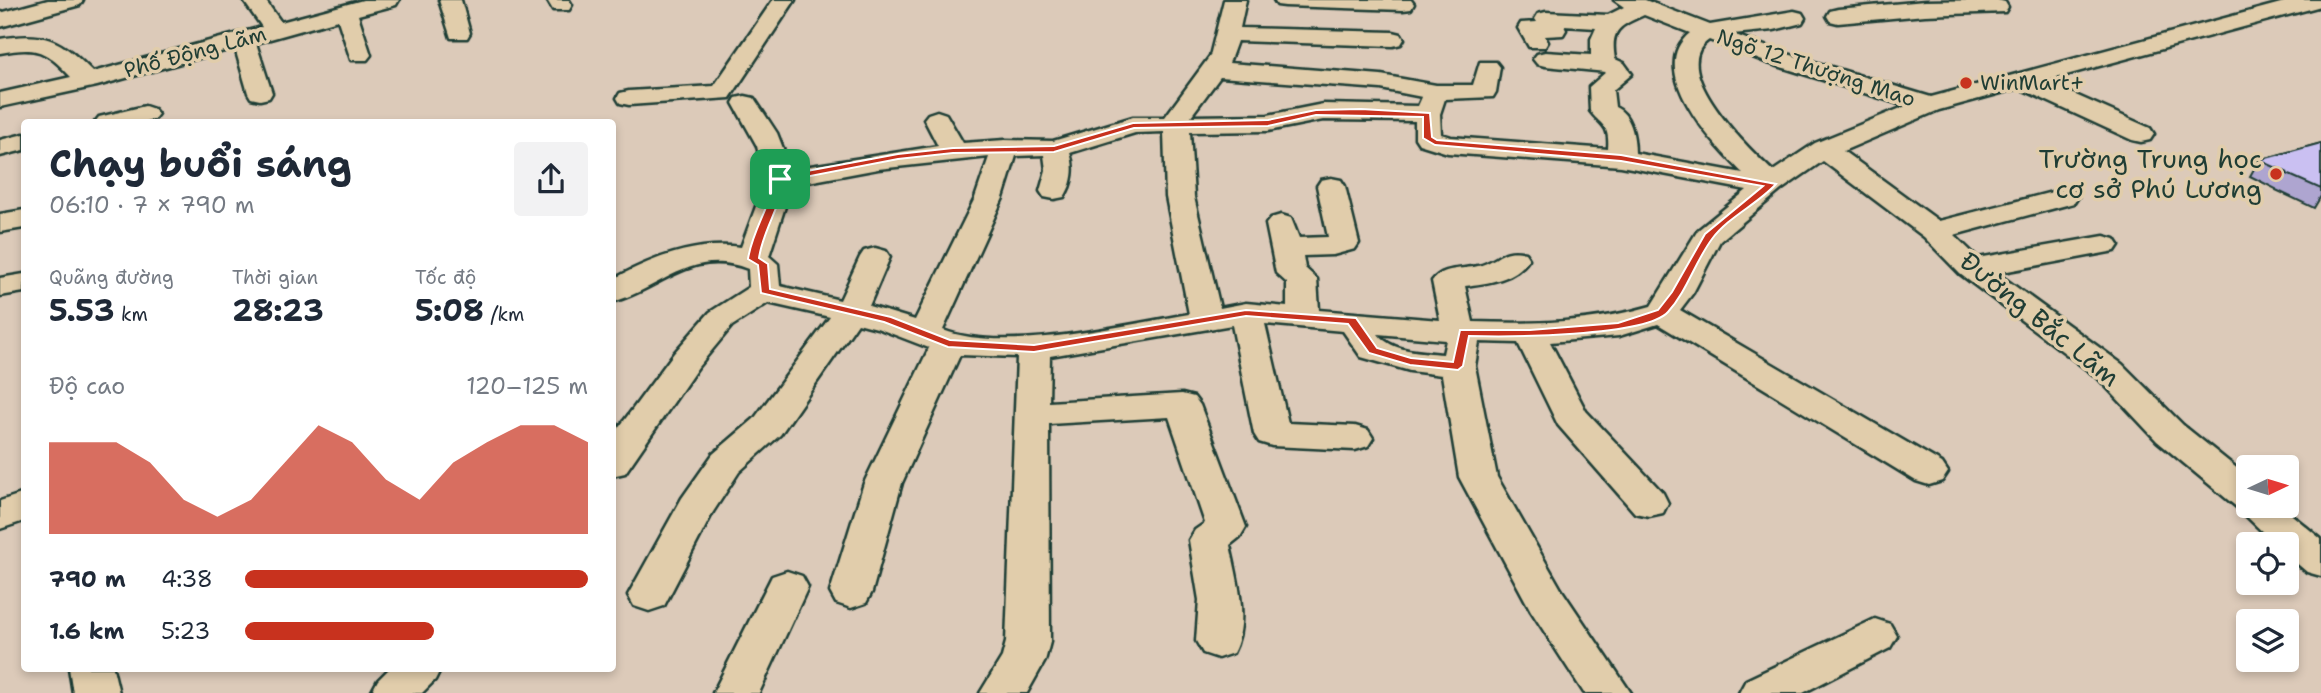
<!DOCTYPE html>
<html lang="vi">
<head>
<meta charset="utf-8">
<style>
	body { margin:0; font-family:"Shantell Sans",sans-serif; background:#f2f2f3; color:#1f2937; height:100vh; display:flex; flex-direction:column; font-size:26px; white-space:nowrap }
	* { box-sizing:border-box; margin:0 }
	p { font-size:23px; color:#747a83 }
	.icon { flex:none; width:38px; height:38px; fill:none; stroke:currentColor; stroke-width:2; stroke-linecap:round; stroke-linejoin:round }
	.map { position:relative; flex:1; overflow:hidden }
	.side { position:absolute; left:21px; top:119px; width:595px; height:553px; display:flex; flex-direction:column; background:#fff; border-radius:7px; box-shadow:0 4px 10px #0003 }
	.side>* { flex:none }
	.needle { width:46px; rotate:86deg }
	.controls { position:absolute; left:2236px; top:455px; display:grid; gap:14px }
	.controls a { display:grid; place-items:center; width:63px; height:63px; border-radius:7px; background:#fff; box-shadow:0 4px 10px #0003; font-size:35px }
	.pin { position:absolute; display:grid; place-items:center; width:60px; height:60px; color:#fff; margin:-30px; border-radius:14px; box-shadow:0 4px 10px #0006 }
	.round { display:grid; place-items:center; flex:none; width:74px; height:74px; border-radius:7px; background:#f2f2f3 }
	.overview { display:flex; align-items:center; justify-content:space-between; height:119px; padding:0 28px }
	h1 { font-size:38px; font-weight:700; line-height:52px }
	.stats { display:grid; grid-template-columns:repeat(3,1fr); gap:10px; height:119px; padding:7px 28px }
	.stats div { display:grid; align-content:center }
	.stats b { font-size:30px; font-weight:700 }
	.stats small { font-size:19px; font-weight:400 }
	.stats p { font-size:19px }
	.chart { height:196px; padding:14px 28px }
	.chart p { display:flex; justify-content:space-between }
	.chart svg { width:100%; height:126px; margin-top:7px; fill:#c8321e; opacity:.7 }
	ul { padding:0 28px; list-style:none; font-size:23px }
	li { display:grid; grid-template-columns:112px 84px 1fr; align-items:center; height:52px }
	li i { height:18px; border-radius:9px; background:#c8321e }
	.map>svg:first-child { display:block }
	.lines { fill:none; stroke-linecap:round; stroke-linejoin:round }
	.minor-casing { stroke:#1f3d34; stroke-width:5 }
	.minor { fill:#e1cdab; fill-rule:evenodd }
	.wall { fill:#aea5d0; stroke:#1f3d34; stroke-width:2 }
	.building { fill:#cac0f2; stroke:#1f3d34; stroke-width:2 }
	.route { fill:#c8321e; stroke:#fff; stroke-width:2; fill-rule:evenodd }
	.poi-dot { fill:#c8321e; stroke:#e1cdab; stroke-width:2.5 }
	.labels { text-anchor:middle; stroke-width:7; stroke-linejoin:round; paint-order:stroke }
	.far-street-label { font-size:21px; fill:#1f3d34; stroke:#e1cdab }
	.far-poi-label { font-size:21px; fill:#1f3d34; stroke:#e1cdab; text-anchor:start }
	.poi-label { font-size:26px; fill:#1f3d34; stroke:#e1cdab; text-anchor:end }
	.street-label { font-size:26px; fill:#1f3d34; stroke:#e1cdab }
</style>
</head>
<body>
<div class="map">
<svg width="2321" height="693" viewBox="0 0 2321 693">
	<rect width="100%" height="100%" fill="#dccab9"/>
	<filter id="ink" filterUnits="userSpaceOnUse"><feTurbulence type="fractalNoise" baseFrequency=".0143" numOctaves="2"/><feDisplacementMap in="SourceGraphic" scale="14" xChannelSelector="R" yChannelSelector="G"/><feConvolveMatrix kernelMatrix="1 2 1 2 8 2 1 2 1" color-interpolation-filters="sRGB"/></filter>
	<g filter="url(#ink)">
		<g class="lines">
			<g class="minor-casing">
				<g id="minor">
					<path d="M48 0H83L80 5 0 27V13Z"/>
					<path d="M243 0H265L281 22 363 0H399L396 5 358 15 371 55 367 60H351L338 20 256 43 272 93 269 98 260 100 251 98 248 93 235 48 97 86 0 107V93L71 77C45 50 38 46 0 53V39C46 31 61 40 93 72L262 27Z"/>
					<path d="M439 0H461L470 33 467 38H451Z"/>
					<path d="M547 0H569L572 5 569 10H553Z"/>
					<path d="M773 0H795L730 98 629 105 620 103 617 98 620 93 629 91 714 86Z"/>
					<path d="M1224 0H1246L1240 28 1393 32 1401 34 1404 39 1401 44 1393 46 1237 41 1229 63 1381 75 1436 85H1473L1480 62H1496L1500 67 1496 92 1493 97 1445 99 1440 114 1441 134 1451 137 1608 149C1610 124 1601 126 1590 111L1589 87 1606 72 1545 66 1537 64 1533 59 1537 54 1545 52 1591 55V39L1596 28 1564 26 1566 30 1563 35 1545 36 1548 42 1545 47H1529L1518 28 1521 23 1537 22 1535 19 1538 14 1546 12 1608 15 1624 7 1614 0H1645L1710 25 1794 11 1802 13 1805 18 1802 23 1774 30 1733 34 1781 52 1931 97 2292 0H2321V6L2044 81 2150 128 2154 134 2150 140 2141 142 2132 140 2019 88 1939 110 1843 151 1939 221 2064 189 2074 191 2078 197 2074 203 1954 235 1978 258 2104 236 2115 239 2119 245 2115 251 1997 273 2122 364 2183 425 2249 478V506H2281L2321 539V576L2307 572 2287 555V544H2275L2239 509 2157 441 2098 378 1960 274 1924 237 1823 161 1781 190 1720 241 1693 293 1680 310 1942 463 1948 472 1942 481 1929 485 1916 481 1658 324 1619 336 1550 342 1586 411 1663 493 1668 503 1663 513 1649 516 1635 513 1558 425 1518 343 1479 342 1475 366 1497 477 1561 589 1631 693H1584L1531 611 1459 477 1442 375 1410 371 1361 357 1343 331 1265 324 1288 423 1355 426 1368 430 1373 438 1368 446 1355 450 1272 446 1259 442 1254 434 1232 325 1050 356 1049 402 1182 394 1194 397 1200 405 1246 527 1240 537 1230 545C1237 579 1250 621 1233 653L1218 658 1203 653 1196 641 1199 600 1189 540 1195 530 1205 523 1169 417 1049 424 1050 642 1045 661 1027 693H980L1002 657 1006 642 1017 357 960 355 902 483 872 592 866 603 851 608 836 603 830 592 864 483 929 348 877 328 858 323 780 435 739 472 713 512 664 606 649 611 634 606 628 595 682 498 713 454 754 419 830 317 768 303 732 326 698 367 625 473 612 476V437L674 353 710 312 749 287 748 269C691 247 660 290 612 302V280C651 258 696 241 741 247L765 182 757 146 733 103 736 98 745 96 754 98 777 133 791 169 938 146 924 119 928 114 937 111 946 114 963 143 1005 140 1053 141 1133 117H1165L1210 56ZM1644 15 1690 33C1644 70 1714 145 1743 173L1635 153C1635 136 1631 114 1615 107L1613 90 1632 74 1624 63 1615 59C1610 30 1619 26 1644 15ZM1709 40 1765 62 1906 106 1815 143 1773 171C1751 151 1665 69 1709 40ZM1220 77 1381 89 1422 97 1418 106 1323 104 1268 115 1191 116ZM1323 120 1415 121V138L1419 144 1448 153 1621 166 1747 190 1698 230 1651 306C1593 323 1533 324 1473 322L1465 286C1488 283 1515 280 1529 259L1525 253C1501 247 1498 262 1478 266 1462 270 1443 266 1432 281L1440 320 1319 310 1317 279 1305 268 1303 256 1333 255 1355 249 1359 243 1345 186 1341 180 1331 178 1321 180 1317 186 1328 237 1299 238 1291 218 1281 215 1271 218 1266 224 1276 273 1287 283V307L1246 303 1220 308 1194 197 1190 132 1268 131ZM1164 132 1166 197 1189 314C1124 325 1003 354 943 330L1003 198 1016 156 1044 155 1046 170 1040 191 1044 197 1054 199 1064 197C1073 184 1075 167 1070 153L1135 133ZM989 157 975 198 915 320 869 306 890 257 886 251 875 248 864 251 860 257 840 300 780 286 778 264 769 256 792 185 878 169ZM1378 334 1446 340 1443 354C1422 352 1392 352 1378 334Z"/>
					<path d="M1274 0H1411L1414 4 1411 9 1403 10 1285 6 1277 5Z"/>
					<path d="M1997 0 2005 2 2008 7 2005 12 1925 15 1838 23 1830 21 1827 16 1830 11 1838 9 1925 1Z"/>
					<path d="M145 106 154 109 158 114 154 119 141 122H95L99 117Z"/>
					<path d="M24 134V150L0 156V140Z"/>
					<path d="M24 210V228L0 232V214Z"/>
					<path d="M24 274V292L0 296V278Z"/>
					<path d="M24 493V521L0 529V501Z"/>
					<path d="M787 571 802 576 808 587 759 693H713L772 576Z"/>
					<path d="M1875 619 1890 624 1897 636 1890 648 1803 693H1739L1746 680Z"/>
					<path d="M69 668H113L119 693H73Z"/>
					<path d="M390 668H441L435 680 422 693H371L378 680Z"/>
				</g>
			</g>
			<use href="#minor" class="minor"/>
		</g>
		<path class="wall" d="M2321 143V196L2314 208 2276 190V189L2250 176 2259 160Z"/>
		<path class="building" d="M2321 143V189L2285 173H2288L2259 160Z"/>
	</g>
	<path class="route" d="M1361 109 1430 113 1432 137 1437 140 1621 155 1776 184C1758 204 1728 217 1712 239 1695 262 1687 291 1668 312 1645 337 1506 337 1469 336L1463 366 1458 370 1410 365 1369 353 1348 324 1246 316 1034 352 948 347 884 322 761 293 758 265 748 259C752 231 770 207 775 179L780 176 898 154 953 148 1054 146 1133 123 1268 120 1316 110ZM1316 115 1423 117V138L1435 145 1621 161 1763 186 1705 234 1672 292 1658 310 1618 323 1530 330H1460L1453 362 1411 358 1377 348 1356 318 1246 310 1034 345 950 340 891 317 770 289 768 264 759 258C763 230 780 208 784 181L898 159 953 153 1054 152 1134 128 1268 126Z"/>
	<g class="poi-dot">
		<circle cx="1966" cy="83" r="7"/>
		<circle cx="2276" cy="174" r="7"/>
	</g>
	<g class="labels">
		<g class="far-street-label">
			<text transform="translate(195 52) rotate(-15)" y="7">Phố Động Lãm</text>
			<text transform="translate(1816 68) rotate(18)" y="7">Ngõ 12 Thượng Mao</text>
		</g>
		<g class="far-poi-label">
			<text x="1980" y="90">WinMart+</text>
		</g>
		<g class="poi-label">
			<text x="2262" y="168">Trường Trung học<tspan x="2262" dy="30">cơ sở Phú Lương</tspan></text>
		</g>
		<g class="street-label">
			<text transform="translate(2040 319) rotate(39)" y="9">Đường Bắc Lãm</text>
		</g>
	</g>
</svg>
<div class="controls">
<a><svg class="needle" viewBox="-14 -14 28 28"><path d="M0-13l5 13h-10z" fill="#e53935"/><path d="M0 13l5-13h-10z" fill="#747a83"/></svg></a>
<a><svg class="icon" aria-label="locate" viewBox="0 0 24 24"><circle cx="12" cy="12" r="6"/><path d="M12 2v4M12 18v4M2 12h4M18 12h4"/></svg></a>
<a><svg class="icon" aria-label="layers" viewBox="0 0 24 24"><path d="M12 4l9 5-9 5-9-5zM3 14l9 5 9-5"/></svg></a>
</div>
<div class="pin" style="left:780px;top:179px;background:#1e9e55"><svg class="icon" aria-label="arrive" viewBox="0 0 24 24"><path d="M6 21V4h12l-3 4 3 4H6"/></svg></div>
<section class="side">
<div class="overview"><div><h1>Chạy buổi sáng</h1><p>06:10 · 7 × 790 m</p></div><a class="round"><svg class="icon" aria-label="share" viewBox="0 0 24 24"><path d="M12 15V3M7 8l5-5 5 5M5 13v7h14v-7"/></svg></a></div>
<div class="stats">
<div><p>Quãng đường</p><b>5.53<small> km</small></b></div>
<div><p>Thời gian</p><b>28:23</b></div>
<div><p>Tốc độ</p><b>5:08<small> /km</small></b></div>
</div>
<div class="chart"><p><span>Độ cao</span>120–125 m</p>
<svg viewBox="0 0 160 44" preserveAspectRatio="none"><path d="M0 44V12L10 12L20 12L30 19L40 32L50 38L60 32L70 19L80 6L90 12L100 25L110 32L120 19L130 12L140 6L150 6L160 12V44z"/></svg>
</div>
<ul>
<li><b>790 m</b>4:38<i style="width:100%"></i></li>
<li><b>1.6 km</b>5:23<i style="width:55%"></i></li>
</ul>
</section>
</div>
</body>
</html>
